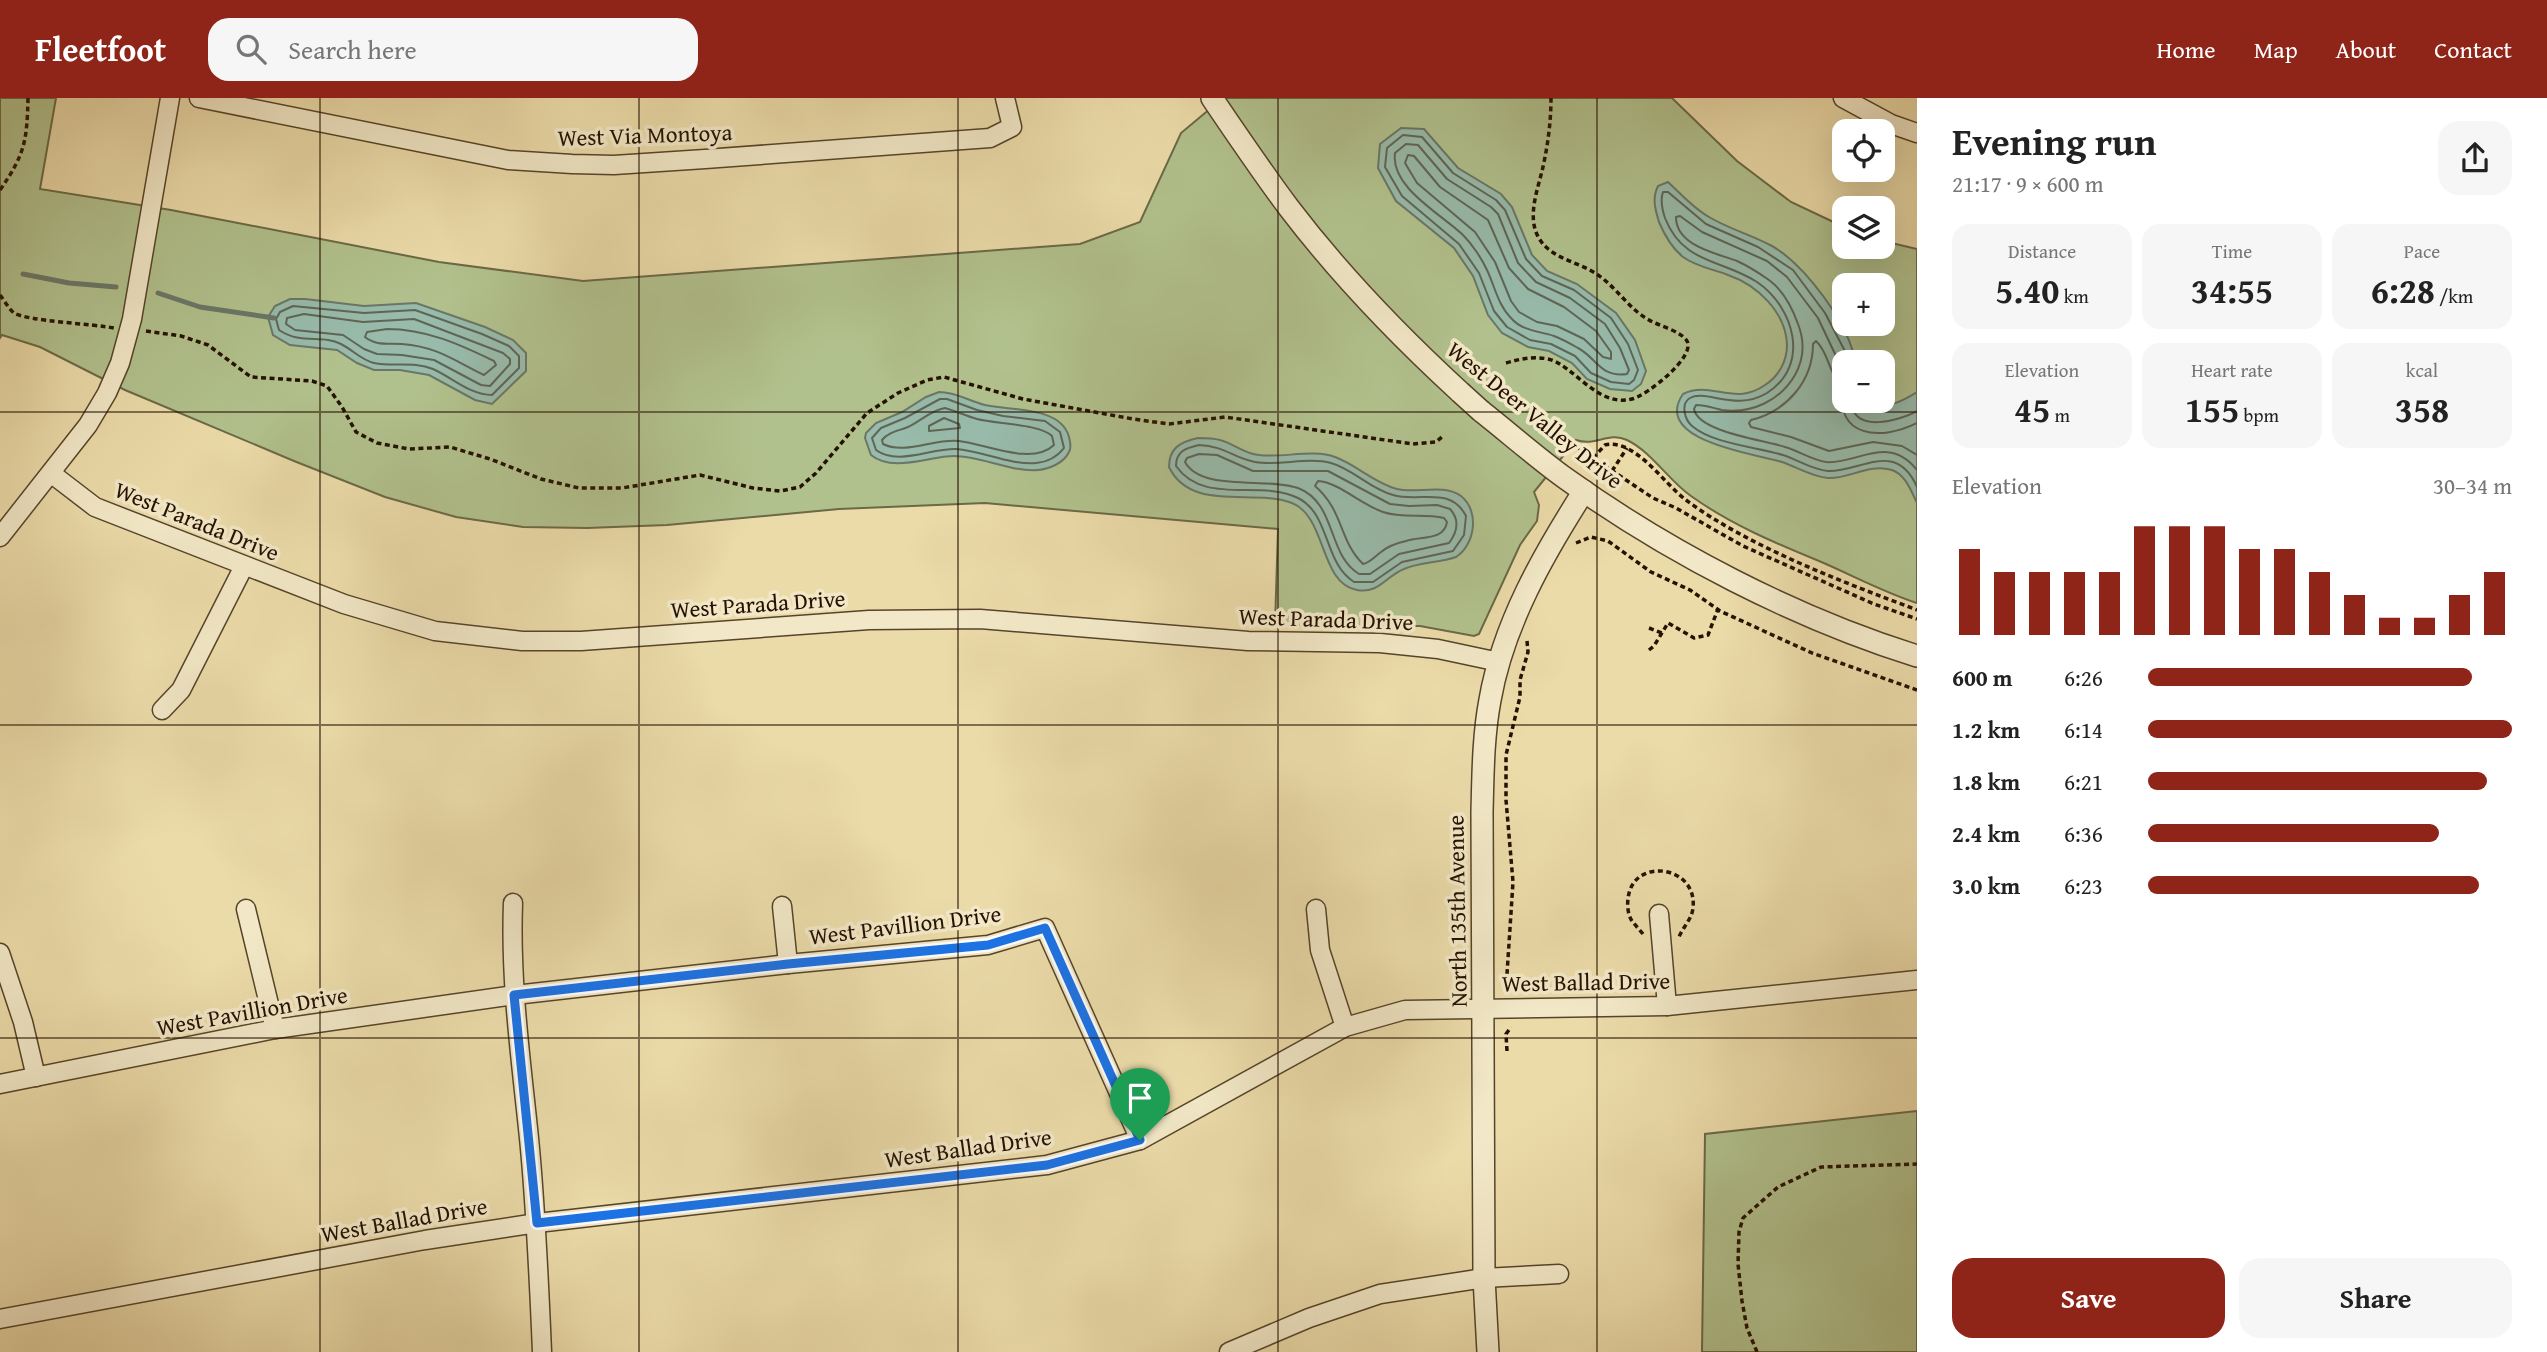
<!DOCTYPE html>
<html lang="en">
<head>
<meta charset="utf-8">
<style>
	body { margin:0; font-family:"Gentium Book Plus",serif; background:#f6f6f6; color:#222; height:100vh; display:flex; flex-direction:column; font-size:26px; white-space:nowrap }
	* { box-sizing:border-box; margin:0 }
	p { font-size:23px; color:#767676 }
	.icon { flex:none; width:38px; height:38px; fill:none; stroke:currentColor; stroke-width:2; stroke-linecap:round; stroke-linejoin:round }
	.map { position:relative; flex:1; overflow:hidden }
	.details { display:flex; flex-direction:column; background:#fff; width:630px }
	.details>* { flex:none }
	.tools { position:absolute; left:1832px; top:21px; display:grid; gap:14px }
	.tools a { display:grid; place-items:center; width:63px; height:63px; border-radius:14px; background:#fff; box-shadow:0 7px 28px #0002; font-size:35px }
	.pin { position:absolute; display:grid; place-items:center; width:60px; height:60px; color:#fff; margin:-72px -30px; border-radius:50% 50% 50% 0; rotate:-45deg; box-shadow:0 0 7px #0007 }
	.pin .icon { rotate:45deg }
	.round { display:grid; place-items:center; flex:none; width:74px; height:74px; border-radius:21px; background:#f6f6f6 }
	.head { display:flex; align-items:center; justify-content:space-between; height:119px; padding:0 35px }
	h1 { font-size:38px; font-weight:700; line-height:52px }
	.figures { display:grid; grid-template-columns:repeat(3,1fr); gap:10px; height:119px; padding:7px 35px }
	.figures div { display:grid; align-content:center; border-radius:18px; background:#f6f6f6; text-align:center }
	.figures b { font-size:35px; font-weight:700 }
	.figures small { font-size:19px; font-weight:400 }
	.figures p { font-size:19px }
	.chart { height:196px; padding:14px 35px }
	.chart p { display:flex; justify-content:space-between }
	.chart svg { width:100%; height:126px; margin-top:7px; stroke:#8f2418; stroke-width:6 }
	.primary-button { display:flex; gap:14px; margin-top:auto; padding:14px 35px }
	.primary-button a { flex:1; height:80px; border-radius:21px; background:#8f2418; color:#fff; font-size:28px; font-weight:700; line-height:80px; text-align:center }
	.primary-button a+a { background:#f6f6f6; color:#222 }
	ul { padding:0 35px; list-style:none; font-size:23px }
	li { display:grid; grid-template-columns:112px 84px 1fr; align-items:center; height:52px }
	li i { height:18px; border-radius:9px; background:#8f2418 }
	header { display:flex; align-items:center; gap:42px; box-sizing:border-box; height:98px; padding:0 35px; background:#8f2418; color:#fff }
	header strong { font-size:33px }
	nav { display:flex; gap:38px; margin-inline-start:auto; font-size:24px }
	.search { width:490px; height:63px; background:#f6f6f6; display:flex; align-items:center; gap:18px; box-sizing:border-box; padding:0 24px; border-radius:21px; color:#767676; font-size:26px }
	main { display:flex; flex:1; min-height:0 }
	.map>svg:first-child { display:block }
	.green { fill:#b1c18d; stroke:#6b6946; stroke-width:2; fill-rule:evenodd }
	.water { fill:#98bbab; stroke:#6a7767; stroke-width:2 }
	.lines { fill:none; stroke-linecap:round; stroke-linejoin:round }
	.shore { stroke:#5e6656; stroke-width:2 }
	.stream { stroke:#6a7767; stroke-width:5 }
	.minor-casing { stroke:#56442a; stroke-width:21 }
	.tertiary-casing { stroke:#56442a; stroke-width:24 }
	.path { stroke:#251100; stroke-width:3.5; stroke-dasharray:5 3.5; stroke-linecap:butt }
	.minor { stroke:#f2e8c7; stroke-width:18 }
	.tertiary { stroke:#f2e8c7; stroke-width:21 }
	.tertiary-bridge-casing { stroke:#56442a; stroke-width:24; stroke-linecap:butt }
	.tertiary-bridge { stroke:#f2e8c7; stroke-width:21 }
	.route-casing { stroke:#fff; stroke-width:14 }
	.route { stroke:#1a73e8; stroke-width:9 }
	.grid { fill:none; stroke:#251100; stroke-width:2; stroke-opacity:0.55 }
	.labels { text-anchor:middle; stroke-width:7; stroke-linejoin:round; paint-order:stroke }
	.street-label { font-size:23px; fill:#251100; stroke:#f2e8c7 }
</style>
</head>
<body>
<header>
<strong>Fleetfoot</strong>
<div class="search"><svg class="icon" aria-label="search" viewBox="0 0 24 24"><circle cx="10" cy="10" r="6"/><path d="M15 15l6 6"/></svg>Search here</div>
<nav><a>Home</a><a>Map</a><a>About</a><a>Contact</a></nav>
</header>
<main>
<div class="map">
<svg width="1917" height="1254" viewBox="0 0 1917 1254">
	<rect width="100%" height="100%" fill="#ebdba9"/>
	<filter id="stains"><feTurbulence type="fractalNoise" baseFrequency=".00286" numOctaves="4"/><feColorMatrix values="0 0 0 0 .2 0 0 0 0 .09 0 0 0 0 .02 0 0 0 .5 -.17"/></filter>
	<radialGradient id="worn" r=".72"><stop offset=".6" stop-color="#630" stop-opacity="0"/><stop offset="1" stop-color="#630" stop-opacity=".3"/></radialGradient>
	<g class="green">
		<path d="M0 0H56L40 91 171 112 439 164 583 183 1080 146 1140 124 1181 35 1223 0H1672L1737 63 1791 104 1844 129V149H1883V143L1917 151V505C1883 494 1852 477 1819 463 1775 445 1730 426 1691 398 1668 382 1653 355 1627 342 1608 333 1596 349 1576 342L1534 394 1539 407 1537 423 1520 447 1479 536 1474 538 1420 528 1275 527 1278 431 985 405 839 411 667 427 587 430 523 429 456 419 385 399 294 363 125 292 40 249 2 237 0 240ZM1844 187H1883V226H1844ZM1844 264H1883V303H1844Z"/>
		<path d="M1917 1013V1254H1702L1705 1036Z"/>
	</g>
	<g class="water">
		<path d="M1401 30 1424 31 1458 70 1501 96 1512 109 1532 157 1547 173 1577 186 1616 215 1635 242 1646 273 1641 286 1632 293 1610 291 1587 281 1572 265 1549 253 1528 249 1502 235 1488 217 1473 178 1454 150 1396 103 1378 70 1380 46Z"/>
		<path d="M1668 84C1681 96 1693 110 1709 119 1729 131 1752 137 1772 148 1805 167 1850 227 1855 264H1844V303H1864L1869 307C1888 310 1901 304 1917 294V405C1911 393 1906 377 1892 372 1869 365 1850 381 1828 380 1812 379 1797 369 1782 364 1756 356 1651 343 1683 296 1711 282 1734 309 1765 287 1779 278 1787 263 1787 247 1786 214 1757 187 1728 177 1713 171 1697 169 1683 159 1672 150 1664 136 1659 124 1655 111 1652 100 1658 88Z"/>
		<path d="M290 201H305L364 208 416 205 485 229 513 242 526 255V273L492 306 475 302 429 277 400 272H374L357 265 337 252 290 247 273 237 268 219 275 208Z"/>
		<path d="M939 294C956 294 969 303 985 307 1011 313 1061 308 1069 339 1070 344 1072 349 1069 354 1064 365 1049 371 1038 372 1009 374 982 358 954 358 929 358 893 375 871 357L865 340 866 335 876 325 902 314 926 299Z"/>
		<path d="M1198 340C1205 340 1213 340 1220 342 1233 345 1244 356 1259 357 1282 360 1314 351 1335 359 1357 367 1374 385 1397 391 1417 396 1443 385 1461 398 1480 413 1475 447 1456 459 1439 465 1420 464 1404 471 1386 478 1379 496 1357 492 1319 485 1327 419 1292 405 1254 390 1191 415 1169 369 1169 350 1180 344 1198 340Z"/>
	</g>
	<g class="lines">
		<g class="shore">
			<path d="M1403 37 1422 39 1453 75 1496 102 1505 112 1526 161 1542 178 1574 192 1611 220 1628 246 1638 272 1634 282 1629 286 1611 284 1591 275 1575 258 1551 246 1530 242 1507 229 1494 213 1479 175 1459 146 1402 98 1385 69 1387 50Z"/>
			<path d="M1406 46 1418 47 1447 81 1491 109 1498 116 1518 165 1536 184 1570 200 1605 226 1620 250 1629 272 1627 276C1600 280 1597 260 1578 250 1571 246 1562 241 1554 238 1539 233 1522 233 1511 220 1498 207 1495 189 1487 172 1482 161 1472 146 1463 137 1441 116 1390 89 1395 55Z"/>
			<path d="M1408 57 1414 58 1440 89 1488 122 1509 170 1528 191 1564 209 1596 233 1611 254V261L1603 259 1584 241 1557 228 1537 224 1519 214 1511 203 1495 164 1475 134 1417 85 1405 65Z"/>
			<path d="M293 208 364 215 415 212 482 236 509 248 519 258V270L492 297C470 297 453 280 433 271 414 263 393 269 374 265 361 262 353 252 341 246 322 236 301 247 279 232L276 221 280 214Z"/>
			<path d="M304 216 363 224 414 221 503 255 510 261V266L490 288 481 287 434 262 402 257 377 256 364 251 343 237 295 232 286 226 287 220Z"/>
			<path d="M387 231C426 231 459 246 494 263L496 267 484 277C453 262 438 249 402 246 388 245 376 248 365 239L367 234Z"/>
			<path d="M1848 264 1847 257 1825 215 1793 172 1758 149 1706 126 1668 94H1663C1660 102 1662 111 1665 120 1683 166 1721 161 1757 184 1794 209 1811 267 1767 295 1736 314 1706 291 1690 300 1680 306 1685 322 1692 328 1713 346 1757 349 1783 357 1798 362 1813 372 1828 373 1861 374 1896 341 1917 389"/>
			<path d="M1844 275 1818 220 1787 179 1767 163 1702 134 1680 118 1676 119C1676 148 1716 155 1737 163 1748 168 1759 175 1769 182 1784 193 1792 209 1798 226 1805 244 1804 261 1795 277 1780 303 1751 316 1722 312 1713 310 1706 307 1696 307L1694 311C1698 334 1764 342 1785 349 1799 353 1812 362 1826 364 1856 367 1888 335 1917 372"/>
			<path d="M940 301H947L977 312 1003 318 1045 323 1060 334 1064 350C1057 359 1048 364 1036 365 1009 367 983 353 956 351 931 350 898 368 876 352L872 340 881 330 905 320Z"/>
			<path d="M1851 303C1853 336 1899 323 1917 313"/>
			<path d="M945 310C956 313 966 318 977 321 996 326 1040 326 1052 338L1054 347C1032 368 986 346 959 343 935 340 905 357 883 346L882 342C889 334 898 333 908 329 921 323 931 312 945 310Z"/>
			<path d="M944 320 959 326 960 330 929 333V328Z"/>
			<path d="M1917 325C1882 343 1833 340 1844 289 1827 275 1830 256 1816 243L1813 246C1813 283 1787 313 1751 322L1749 325 1751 329 1791 339 1829 353 1873 344 1902 348 1917 357"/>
			<path d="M1199 347C1225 348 1233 360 1255 364 1279 368 1308 359 1331 365 1353 371 1370 391 1393 397 1420 405 1450 387 1466 418L1464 437 1453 453 1402 464 1373 484H1354C1323 464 1331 417 1298 400 1260 381 1204 408 1176 368 1176 353 1186 350 1199 347Z"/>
			<path d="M1199 356 1217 357 1253 373H1328L1390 406 1409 408 1437 407 1450 411C1460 422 1458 433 1449 445L1399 456 1370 476H1359C1327 457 1337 405 1298 390 1268 379 1201 394 1185 364L1187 360Z"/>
			<path d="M1318 383C1338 384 1362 407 1383 414 1403 421 1424 415 1444 420L1447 424C1444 443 1421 438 1406 443 1397 445 1388 448 1381 454 1374 459 1371 464 1363 466 1339 443 1344 413 1315 388Z"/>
		</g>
		<g class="stream">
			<path d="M23 176 69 185 116 189"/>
			<path d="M158 195 200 209 274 220"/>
		</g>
		<g class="minor-casing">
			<g id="minor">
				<path d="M199 0 508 62 572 66 614 67 705 61 990 40 1012 29 1005 0"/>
				<path d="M1843 0 1891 26 1917 35"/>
				<path d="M52 376 95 409 344 506 435 533 522 543H581L869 522 980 521 1248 543 1380 545 1438 551 1499 564"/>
				<path d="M0 439 88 327 107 295 120 265 132 221 170 0"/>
				<path d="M162 612 181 592 244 468"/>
				<path d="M513 805C510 884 521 962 529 1040 536 1111 539 1182 542 1254"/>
				<path d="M782 808 788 866"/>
				<path d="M246 811 275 931"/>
				<path d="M1316 811 1320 852 1345 929"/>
				<path d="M1659 816 1667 908"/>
				<path d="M0 855 23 924 36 979"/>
				<path d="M0 986 275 931 515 897 788 866 988 847 1045 830 1140 1042"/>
				<path d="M0 1221 425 1142 537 1125 1047 1067 1140 1042 1345 929 1405 912 1667 908 1917 882"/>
				<path d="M1229 1254 1309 1220 1380 1196 1484 1180 1559 1176"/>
			</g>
		</g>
		<g class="tertiary-casing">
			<g id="tertiary">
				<path d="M1212 0C1237 37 1262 74 1289 110 1340 177 1398 237 1460 294"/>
				<path d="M1481 313C1509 335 1536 359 1565 380 1668 454 1795 520 1917 558"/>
				<path d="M1488 1254 1484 1180 1482 714C1483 677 1483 639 1490 602 1503 527 1543 457 1584 393"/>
			</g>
		</g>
		<g class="path">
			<path d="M0 92C25 56 27 43 28 0"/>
			<path d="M0 197C4 202 9 211 14 215 27 223 94 226 114 230"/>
			<path d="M146 233 181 238 208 247 251 279 312 283 327 288 342 309 356 334 377 345 409 351 450 349 490 361 541 381 579 390H622L700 377 753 390 780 393 800 389 816 375 867 315 898 295 927 282 944 279 1023 301 1133 321 1169 326 1225 319 1413 346 1436 344 1443 338"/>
			<path d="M1506 265C1520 261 1533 258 1548 261 1574 267 1597 310 1632 301 1646 298 1696 259 1687 243 1681 233 1659 228 1649 222 1629 211 1617 190 1598 177 1581 165 1561 163 1546 149 1523 127 1537 95 1543 69 1548 46 1551 23 1551 0"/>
			<path d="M1551 325 1581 352 1653 400 1676 410 1743 448 1874 506 1917 521"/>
			<path d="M1593 360 1605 347C1635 340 1664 386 1686 402 1749 449 1843 484 1917 512"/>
			<path d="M1612 373 1627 350"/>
			<path d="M1576 445 1591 439 1608 443 1651 474 1690 492 1720 513 1812 555 1917 592"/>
			<path d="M1649 530 1662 535"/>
			<path d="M1527 543 1528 554 1520 582V599L1506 657V702L1513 784 1507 876 1510 885 1519 889 1568 890"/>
			<path d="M1649 552 1654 548 1668 525 1694 540 1708 537 1718 511"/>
			<path d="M1643 836C1639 831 1635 827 1632 823 1628 817 1627 808 1628 801 1632 758 1698 767 1693 810 1692 821 1683 829 1679 839"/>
			<path d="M1628 889 1639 888 1646 883"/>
			<path d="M1507 953 1506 936 1511 929"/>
			<path d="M1757 1254 1747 1230 1742 1203 1738 1166 1739 1134 1743 1120 1778 1089 1821 1069 1917 1066"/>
		</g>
		<use href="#minor" class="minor"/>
		<use href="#tertiary" class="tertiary"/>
		<g class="tertiary-bridge-casing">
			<path id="tertiary-bridge" d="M1460 294 1481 313"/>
		</g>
		<use href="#tertiary-bridge" class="tertiary-bridge"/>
	</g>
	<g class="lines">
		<g class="route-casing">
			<path id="route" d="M1045 830 1140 1042 1047 1067 537 1125 514 897 788 866 988 847Z"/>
		</g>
		<use href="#route" class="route"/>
	</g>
	<path class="grid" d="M320 0V1254M639 0V1254M958 0V1254M1278 0V1254M1597 0V1254M0 314H1917M0 627H1917M0 940H1917"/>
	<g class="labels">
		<g class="street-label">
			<text transform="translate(645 37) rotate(-2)" y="8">West Via Montoya</text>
			<text transform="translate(1535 317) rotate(39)" y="8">West Deer Valley Drive</text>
			<text transform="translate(197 423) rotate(22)" y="8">West Parada Drive</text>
			<text transform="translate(758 506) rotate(-4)" y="8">West Parada Drive</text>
			<text transform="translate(1326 521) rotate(2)" y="8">West Parada Drive</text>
			<text transform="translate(1457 813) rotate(-91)" y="8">North 135th Avenue</text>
			<text transform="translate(905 827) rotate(-7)" y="8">West Pavillion Drive</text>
			<text transform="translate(1586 884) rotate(-1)" y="8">West Ballad Drive</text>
			<text transform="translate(252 913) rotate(-10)" y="8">West Pavillion Drive</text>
			<text transform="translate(968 1050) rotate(-8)" y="8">West Ballad Drive</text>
			<text transform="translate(404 1122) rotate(-10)" y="8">West Ballad Drive</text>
		</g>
	</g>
	<rect width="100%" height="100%" filter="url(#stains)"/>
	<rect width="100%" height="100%" fill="url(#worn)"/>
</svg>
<div class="tools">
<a><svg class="icon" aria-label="locate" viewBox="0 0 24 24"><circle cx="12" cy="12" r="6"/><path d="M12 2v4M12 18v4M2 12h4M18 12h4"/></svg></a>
<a><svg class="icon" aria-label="layers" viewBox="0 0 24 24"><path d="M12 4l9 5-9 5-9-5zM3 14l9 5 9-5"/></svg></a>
<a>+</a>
<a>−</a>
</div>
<div class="pin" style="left:1140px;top:1042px;background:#1e9e55"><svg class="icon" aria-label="arrive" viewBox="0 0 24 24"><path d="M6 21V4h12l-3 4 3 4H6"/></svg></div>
</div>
<section class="details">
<div class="head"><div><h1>Evening run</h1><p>21:17 · 9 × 600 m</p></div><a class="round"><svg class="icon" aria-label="share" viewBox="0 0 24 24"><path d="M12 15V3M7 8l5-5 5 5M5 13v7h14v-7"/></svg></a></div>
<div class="figures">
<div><p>Distance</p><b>5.40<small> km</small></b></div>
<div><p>Time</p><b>34:55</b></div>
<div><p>Pace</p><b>6:28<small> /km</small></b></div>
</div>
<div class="figures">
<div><p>Elevation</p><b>45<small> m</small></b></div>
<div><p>Heart rate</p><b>155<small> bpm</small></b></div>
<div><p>kcal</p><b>358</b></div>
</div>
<div class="chart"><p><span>Elevation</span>30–34 m</p>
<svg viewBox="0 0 160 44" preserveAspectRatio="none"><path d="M5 44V14M15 44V22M25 44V22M35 44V22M45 44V22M55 44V6M65 44V6M75 44V6M85 44V14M95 44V14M105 44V22M115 44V30M125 44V38M135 44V38M145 44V30M155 44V22"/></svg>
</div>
<ul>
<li><b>600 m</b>6:26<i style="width:89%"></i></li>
<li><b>1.2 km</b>6:14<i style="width:100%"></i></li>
<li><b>1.8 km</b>6:21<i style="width:93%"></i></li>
<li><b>2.4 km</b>6:36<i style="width:80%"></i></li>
<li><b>3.0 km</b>6:23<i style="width:91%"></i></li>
</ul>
<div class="primary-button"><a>Save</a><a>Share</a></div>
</section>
</main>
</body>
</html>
